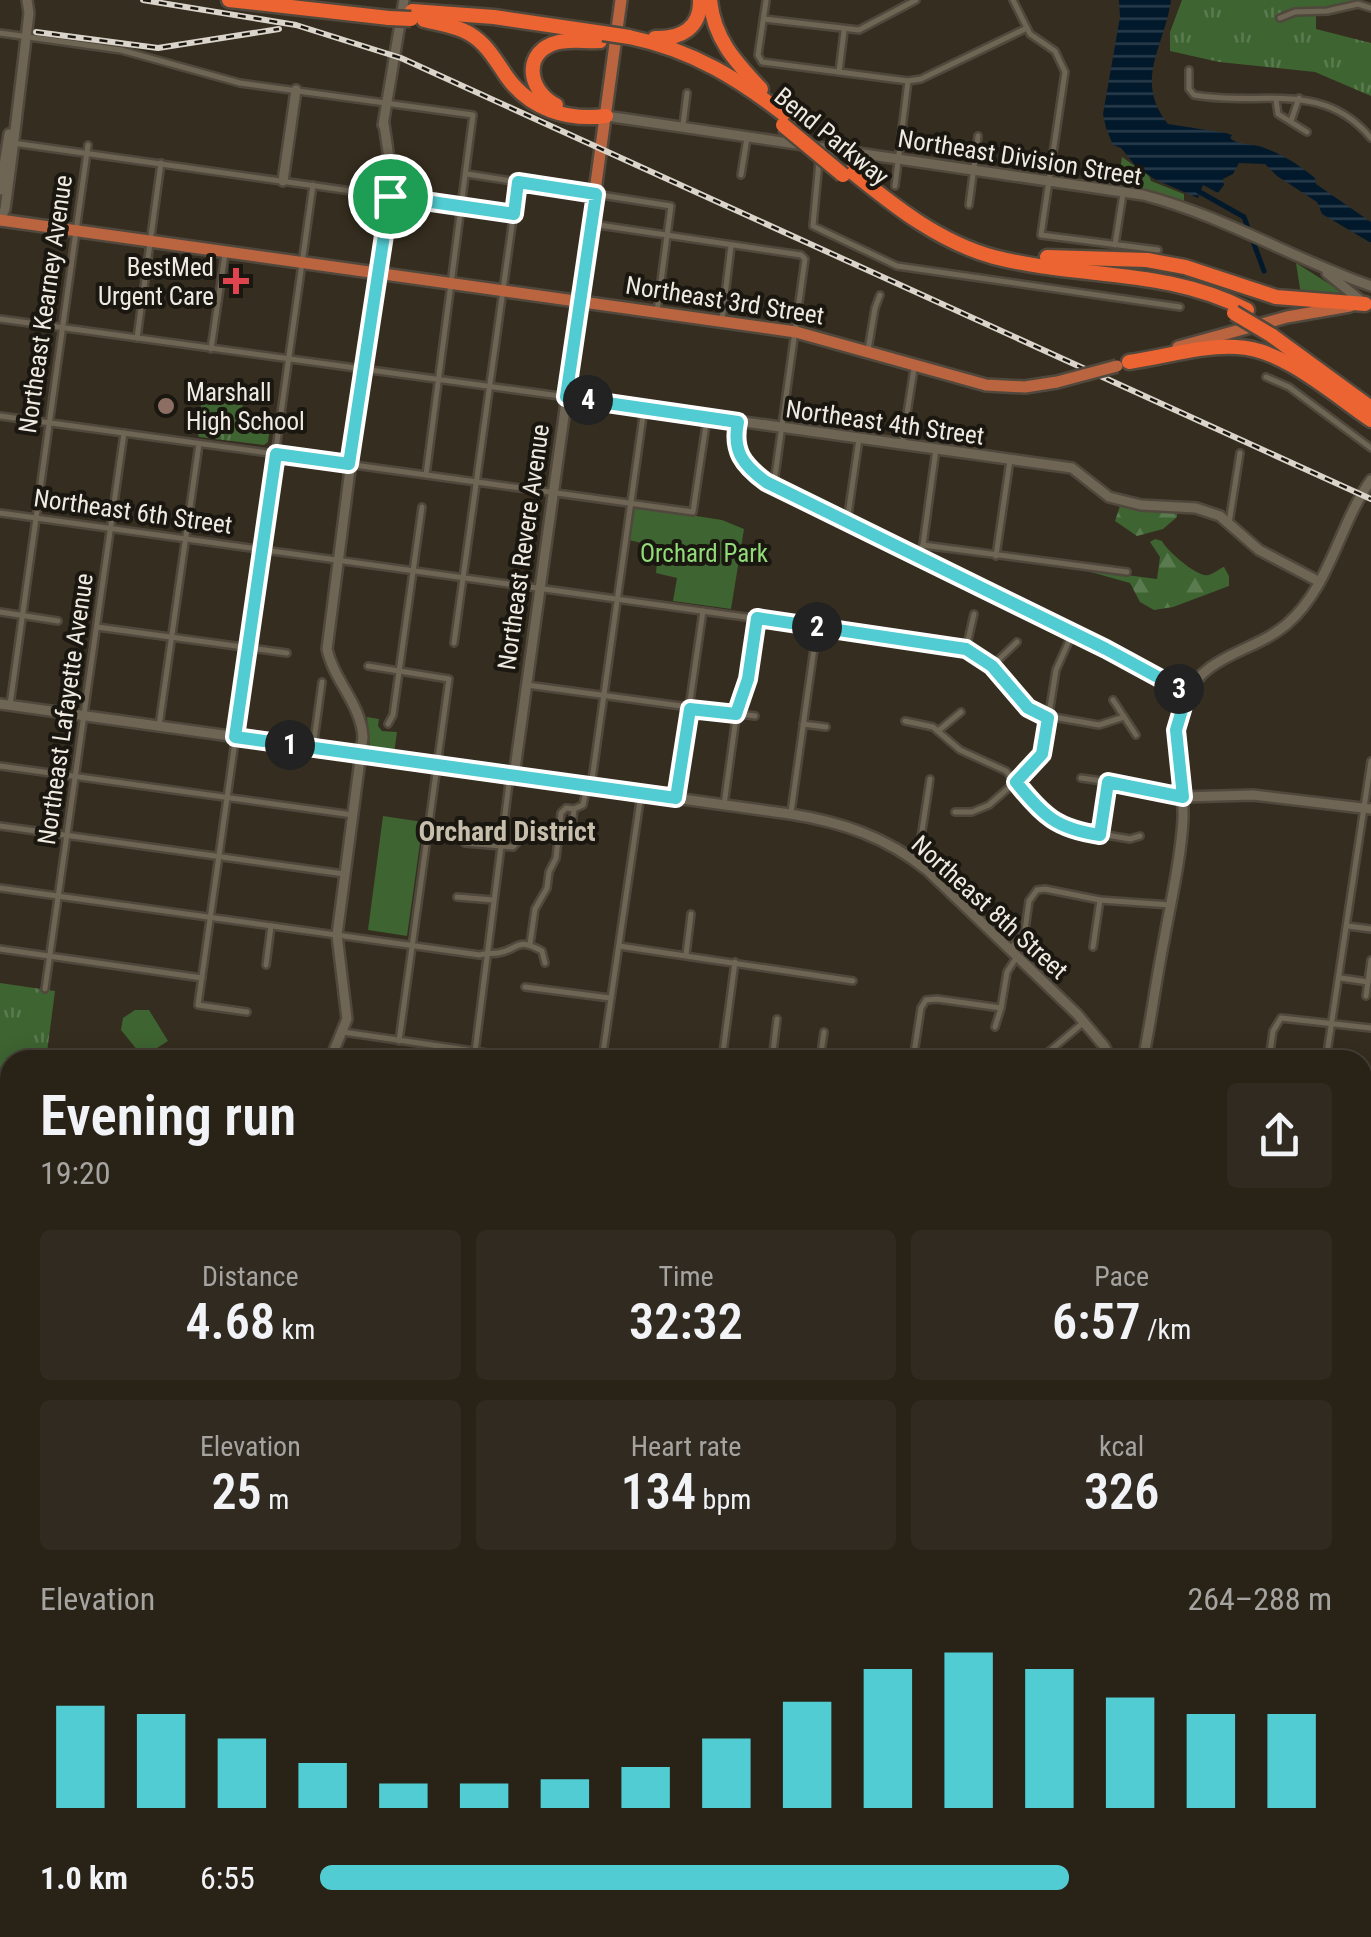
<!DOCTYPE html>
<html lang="en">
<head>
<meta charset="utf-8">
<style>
	body { margin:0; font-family:"Roboto Condensed",sans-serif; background:#302a20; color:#f1f3f6; height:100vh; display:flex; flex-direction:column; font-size:38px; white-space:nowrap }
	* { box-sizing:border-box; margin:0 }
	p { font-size:32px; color:#a5a4a1 }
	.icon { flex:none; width:55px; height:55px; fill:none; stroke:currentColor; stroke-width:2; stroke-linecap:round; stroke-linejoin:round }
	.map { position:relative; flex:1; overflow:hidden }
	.details { position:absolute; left:0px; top:1050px; width:1372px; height:888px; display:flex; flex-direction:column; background:#282217; border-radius:30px 30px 0 0; box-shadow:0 5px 25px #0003,0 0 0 2px #443f36 }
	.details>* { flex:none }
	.pin { position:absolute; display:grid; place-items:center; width:85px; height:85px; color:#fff; margin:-42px; border:5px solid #fff; border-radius:50%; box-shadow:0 2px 10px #0007 }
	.km { position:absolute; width:50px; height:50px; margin:-25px; border-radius:50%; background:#222; color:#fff; font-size:28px; line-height:50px; text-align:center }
	.round { display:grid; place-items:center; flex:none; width:105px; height:105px; border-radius:10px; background:#302a20 }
	.summary { display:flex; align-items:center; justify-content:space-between; height:170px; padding:0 40px }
	h1 { font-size:55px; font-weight:600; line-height:75px }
	.stats { display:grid; grid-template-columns:repeat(3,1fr); gap:15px; height:170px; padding:10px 40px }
	.stats div { display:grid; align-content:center; border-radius:10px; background:#302a20; text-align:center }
	.stats b { font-size:50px; font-weight:600 }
	.stats small { font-size:28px; font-weight:400 }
	.stats p { font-size:28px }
	.chart { height:280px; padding:20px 40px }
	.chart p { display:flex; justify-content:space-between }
	.chart svg { width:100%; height:180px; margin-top:10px; stroke:#51ccd2; stroke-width:6 }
	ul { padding:0 40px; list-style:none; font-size:32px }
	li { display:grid; grid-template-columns:160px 120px 1fr; align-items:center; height:75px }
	li i { height:25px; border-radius:12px; background:#51ccd2 }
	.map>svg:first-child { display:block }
	.grass { fill:url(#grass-tufts) }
	.forest { fill:url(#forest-firs) }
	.park { fill:#3e6431 }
	.water { fill:url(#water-rules) }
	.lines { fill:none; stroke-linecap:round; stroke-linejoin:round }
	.canal { stroke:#02192c; stroke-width:5 }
	.street-casing { stroke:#50483c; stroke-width:10 }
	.secondary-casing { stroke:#50483c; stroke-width:14 }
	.primary-casing { stroke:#50483c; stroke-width:16 }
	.highway-casing { stroke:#50483c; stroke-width:19 }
	.street { stroke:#6e6554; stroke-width:5 }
	.secondary { stroke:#6e6554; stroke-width:9 }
	.primary { stroke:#ba6440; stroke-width:11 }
	.highway { stroke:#ec6432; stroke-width:14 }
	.rail-casing { stroke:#dad4ca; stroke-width:6 }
	.rail { stroke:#1a1610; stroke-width:2.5; stroke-dasharray:8; stroke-linecap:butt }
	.primary-bridge-casing { stroke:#50483c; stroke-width:16; stroke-linecap:butt }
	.highway-bridge-casing { stroke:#50483c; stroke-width:19; stroke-linecap:butt }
	.primary-bridge { stroke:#ba6440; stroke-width:11 }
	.highway-bridge { stroke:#ec6432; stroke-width:14 }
	.route-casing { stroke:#fff; stroke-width:20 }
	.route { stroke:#51ccd2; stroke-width:12 }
	.health-dot { fill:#e0444e; stroke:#1a1610; stroke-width:4 }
	.education-dot { fill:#8d6e63; stroke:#1a1610; stroke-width:4 }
	.labels { text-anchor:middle; stroke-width:8; stroke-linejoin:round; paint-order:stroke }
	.street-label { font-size:25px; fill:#f0ebe1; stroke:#1a1610 }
	.poi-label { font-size:25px; fill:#f0ebe1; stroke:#1a1610; text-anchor:end }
	.park-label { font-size:25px; fill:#91db78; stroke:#1a1610 }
	.neighbourhood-label { font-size:28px; font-weight:bold; fill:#c8beac; stroke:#1a1610 }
</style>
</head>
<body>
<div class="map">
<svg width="1371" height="1937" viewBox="0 0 1371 1937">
	<defs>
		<pattern id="grass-tufts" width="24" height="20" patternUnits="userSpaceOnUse" patternTransform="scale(2.5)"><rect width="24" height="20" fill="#3e6431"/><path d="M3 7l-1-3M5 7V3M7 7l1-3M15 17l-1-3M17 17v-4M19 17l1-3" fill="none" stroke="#5a7a4f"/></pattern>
		<pattern id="forest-firs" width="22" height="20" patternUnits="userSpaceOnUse" patternTransform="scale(2.5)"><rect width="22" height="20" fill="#3e6431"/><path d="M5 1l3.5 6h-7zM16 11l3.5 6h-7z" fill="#5a7a4f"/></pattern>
		<pattern id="water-rules" width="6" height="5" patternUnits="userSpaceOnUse" patternTransform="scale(2.5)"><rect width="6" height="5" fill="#02192c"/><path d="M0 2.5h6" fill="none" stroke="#273b4a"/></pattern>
	</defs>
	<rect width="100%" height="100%" fill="#352d1f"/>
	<g class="grass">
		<path d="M1182 0H1360L1352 7 1316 15V29L1371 43V96L1315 72 1219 62 1170 51V32Z"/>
		<path d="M206 395 243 401 242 412 271 416 268 442 264 445 199 437 197 432 202 398Z"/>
		<path d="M0 983 55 991 46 1060H10V1574H0Z"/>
	</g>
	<g class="forest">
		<path d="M1120 506C1139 510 1158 508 1177 510V517L1163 529 1137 536 1115 521Z"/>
		<path d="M1155 539 1162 541C1166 550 1198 578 1208 575 1214 574 1218 569 1224 567L1229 576V586L1173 607 1154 610 1140 602 1130 583 1080 569 1157 579 1160 557 1150 542Z"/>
	</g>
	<g class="park">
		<path d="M1122 157 1149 176 1151 181 1184 194V201L1118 185Z"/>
		<path d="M1296 263 1347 295 1345 297 1301 295Z"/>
		<path d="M638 507 722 520 744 529 731 609 673 601 677 578 656 573 658 547 629 540 633 510Z"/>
		<path d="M367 717 379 719 378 726 382 731 397 732 394 754 370 747Z"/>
		<path d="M383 816 423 822 407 936 368 930Z"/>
		<path d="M135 1010H149L168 1041 143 1057 121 1030 123 1018Z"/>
	</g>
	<path class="water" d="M1119 0H1171C1165 46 1133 80 1168 124L1226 133 1232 135 1230 138C1239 146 1250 143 1262 147 1282 154 1299 165 1315 178L1316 184 1371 222V243L1322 214 1317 202 1277 176 1265 164 1239 163 1233 174 1223 179 1224 185 1218 193 1203 185 1198 198 1154 179 1134 164 1121 148 1113 145 1106 128 1103 114 1120 17Z"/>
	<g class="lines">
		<path class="canal" d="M1198 191 1244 217 1264 271"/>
		<g class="street-casing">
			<g id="street">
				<path d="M1013 0 1030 34 1055 51 1065 72 1041 235 1158 250"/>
				<path d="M766 1 758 55 762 62 908 81 921 79 1027 28"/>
				<path d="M1280 18 1295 12 1327 11 1358 4 1371 8"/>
				<path d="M764 19 859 30 916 0"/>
				<path d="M0 33 121 50 240 83 473 115 426 475"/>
				<path d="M1189 70V89L1194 95C1260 107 1322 79 1371 138"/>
				<path d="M839 72 844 31"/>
				<path d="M1276 100 1278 114 1307 132"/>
				<path d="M1291 121 1299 98"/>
				<path d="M683 125 687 93"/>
				<path d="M13 143 514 214"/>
				<path d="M819 161 813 226 897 266 1180 307"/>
				<path d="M467 174 671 206 657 311"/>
				<path d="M741 175 747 138"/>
				<path d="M895 186 908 81"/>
				<path d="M969 205 978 136"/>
				<path d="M592 224 801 255 805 259 774 483"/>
				<path d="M1115 245 1123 194"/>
				<path d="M0 319 567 397"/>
				<path d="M722 320 731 246"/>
				<path d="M137 338 161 163"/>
				<path d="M211 349 225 254"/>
				<path d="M868 350 875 308 880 295"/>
				<path d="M1266 377 1289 387 1371 448"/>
				<path d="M0 416 349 464"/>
				<path d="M902 445 914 369"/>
				<path d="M354 465 693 512 707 418"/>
				<path d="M0 513 960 647 992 666 1036 714 1099 725 1124 717"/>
				<path d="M847 522 859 439"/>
				<path d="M1229 523 1240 453"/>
				<path d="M923 545 1127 572"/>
				<path d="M918 554 923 545 936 449"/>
				<path d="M996 556 1010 460"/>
				<path d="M0 612 58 621"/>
				<path d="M97 627 287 653"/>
				<path d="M454 643 518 182"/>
				<path d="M966 649 974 614"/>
				<path d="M368 666 449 679 399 1041"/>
				<path d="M992 666 1017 642"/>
				<path d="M527 685 755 716"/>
				<path d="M1113 700 1136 735"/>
				<path d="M10 705 88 145"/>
				<path d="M905 721 933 727 960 750 1006 771 1044 815 1065 828 1130 839 1140 836"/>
				<path d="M388 724 393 715 422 507"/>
				<path d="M803 724 826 727"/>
				<path d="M159 726 199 444"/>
				<path d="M938 731 961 712"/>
				<path d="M313 748 322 682"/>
				<path d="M0 766 353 815"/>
				<path d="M1081 778 1138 786 1162 795 1180 797"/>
				<path d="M591 787 644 409"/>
				<path d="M676 798 703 611"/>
				<path d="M724 805 738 703 748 679 757 618"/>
				<path d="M791 812 817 627"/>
				<path d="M955 812H972L989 805 1036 764 1044 746 1056 670 1073 632"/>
				<path d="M0 826 344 874"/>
				<path d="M1100 835 1108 782"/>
				<path d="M465 843 513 847 526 833 567 838 571 834 574 809"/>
				<path d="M914 860 920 844 930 779"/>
				<path d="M0 888 480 955C486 953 492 954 498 953 519 950 515 936 542 951L545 963"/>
				<path d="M457 897 493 900"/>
				<path d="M1348 926 1371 929"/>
				<path d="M530 944 535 909 547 888 549 872 556 858 561 813 566 808 574 809 583 805 587 786"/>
				<path d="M619 946 853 981"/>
				<path d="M1093 947 1100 900"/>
				<path d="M0 949 202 978"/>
				<path d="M1010 950 1025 930 1029 901 1037 890 1045 889 1100 900 1170 905"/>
				<path d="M686 955 691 914"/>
				<path d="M266 965 271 926"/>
				<path d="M1341 978 1368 982"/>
				<path d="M525 987 610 998"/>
				<path d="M45 989 124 433"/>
				<path d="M1366 996 1371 960"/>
				<path d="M247 1012 198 1005 313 185"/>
				<path d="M995 1027 1001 1008"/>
				<path d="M343 1032 535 1060"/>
				<path d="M914 1055 934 1058"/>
				<path d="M474 1060 509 783 513 777"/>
				<path d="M602 1060 641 794"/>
				<path d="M722 1060 735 962"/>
				<path d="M772 1060 777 1019"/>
				<path d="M820 1060 824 1032"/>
				<path d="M913 1060 921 1008 926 1000 937 999 1001 1008 1007 972 1016 958"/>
				<path d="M1039 1060 1084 1022"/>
				<path d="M1269 1060 1273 1031 1281 1018 1371 1028"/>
				<path d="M1326 1060 1371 761"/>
				<path d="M1362 1078 1371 1079"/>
				<path d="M1362 1145 1367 1160 1364 1198"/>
				<path d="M1362 1282 1371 1283"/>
				<path d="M1362 1338 1371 1339"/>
				<path d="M1362 1394 1371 1396"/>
				<path d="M1362 1456 1371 1457"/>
				<path d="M1365 1540 1371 1530"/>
				<path d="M1362 1755 1371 1732"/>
				<path d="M1362 1764 1371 1765"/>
				<path d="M0 1822H10"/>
				<path d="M0 1882 10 1883"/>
				<path d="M1362 1898 1371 1897"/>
				<path d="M81 1928 94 1937"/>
				<path d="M985 1928 1012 1932"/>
				<path d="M1070 1928 1073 1937"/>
				<path d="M66 1937 72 1928"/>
				<path d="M140 1937 142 1928"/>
				<path d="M562 1937 587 1930 614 1937"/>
				<path d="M629 1937 631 1934"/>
				<path d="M899 1937 900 1928"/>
				<path d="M1137 1937V1928"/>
				<path d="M1192 1937V1928"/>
				<path d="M1287 1937 1288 1928"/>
				<path d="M1348 1937 1349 1928"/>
			</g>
		</g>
		<g class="secondary-casing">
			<g id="secondary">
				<path d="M606 116 1143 195C1224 216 1293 259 1371 286"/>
				<path d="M383 125 404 0"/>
				<path d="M283 181 296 90"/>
				<path d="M0 190 9 134"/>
				<path d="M0 219 5 209 12 156 29 13 27 0"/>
				<path d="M1327 273 1365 304"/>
				<path d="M379 277 393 185 384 124"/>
				<path d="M567 397 1072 468 1109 497 1141 505 1196 508 1220 516 1259 550 1318 581"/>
				<path d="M738 422C733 452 743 465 766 482L1106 649 1187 693"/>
				<path d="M0 704 790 814C842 822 886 837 927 870L1077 1014 1104 1046 1111 1060"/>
				<path d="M514 776 580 301"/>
				<path d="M1183 797 1253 795 1371 809"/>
				<path d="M330 1060 347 1019 337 935 363 737C361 704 334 681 327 649L374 282 378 272"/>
				<path d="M1143 1060C1151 1021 1156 980 1164 940 1171 900 1181 859 1183 819 1185 778 1166 737 1184 699 1206 653 1253 653 1287 624 1330 587 1339 524 1371 480"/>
				<path d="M1362 1539 1371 1544"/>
				<path d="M0 1755 10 1756"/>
				<path d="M513 1928 523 1937"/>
				<path d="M203 1937 205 1928"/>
			</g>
		</g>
		<g class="primary-casing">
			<g id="primary">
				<path d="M0 220 796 332 986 385 1025 387 1057 382"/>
				<path d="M580 301 621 0"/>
				<path d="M1178 347 1287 317 1350 306"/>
			</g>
		</g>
		<g class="highway-casing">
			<g id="highway">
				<path d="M229 0 389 18"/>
				<path d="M710 0C714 39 735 61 761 89"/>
				<path d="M412 11 494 17 603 33"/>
				<path d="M424 20C440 24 457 26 470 34 487 44 496 61 507 77 530 109 567 121 606 116"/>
				<path d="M629 37C693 50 741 80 791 120"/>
				<path d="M655 38C681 39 701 28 700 0"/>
				<path d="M556 105C531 93 521 57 552 44 567 38 584 42 600 41"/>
				<path d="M851 171C894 206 939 242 994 257 1079 279 1167 268 1247 310"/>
				<path d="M1047 257 1147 260 1185 267 1276 297 1365 304"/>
				<path d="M1271 335 1371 408"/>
				<path d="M1129 362C1165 357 1201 345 1237 347 1282 348 1334 395 1371 420"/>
			</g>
		</g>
		<use href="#street" class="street"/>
		<use href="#secondary" class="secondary"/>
		<use href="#primary" class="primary"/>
		<use href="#highway" class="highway"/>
		<g class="rail-casing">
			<g id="rail">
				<path d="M143 0 296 25 401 58 1371 499"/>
				<path d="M36 32 158 48 279 29"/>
			</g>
		</g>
		<use href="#rail" class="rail"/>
		<g class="primary-bridge-casing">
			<path id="primary-bridge" d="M1057 382 1117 366"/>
		</g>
		<g class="highway-bridge-casing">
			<g id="highway-bridge">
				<path d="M389 18 411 19"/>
				<path d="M603 33 629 37"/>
				<path d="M783 125 843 175"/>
				<path d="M1234 313 1271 335"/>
			</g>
		</g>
		<use href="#primary-bridge" class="primary-bridge"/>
		<use href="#highway-bridge" class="highway-bridge"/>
	</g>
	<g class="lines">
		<g class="route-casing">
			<path id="route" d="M518 182 596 194 566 397 738 422C732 451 743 465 766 482L1106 649 1187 693 1176 730 1183 797 1108 782 1100 835C1057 829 1043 816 1016 782L1042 754 1048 718 1028 708 992 666 966 649 757 618 748 679 736 714 690 709 676 798 235 737 276 454 349 464 390 196 514 214Z"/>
		</g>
		<use href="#route" class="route"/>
	</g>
	<path class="health-dot" d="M231 266h10v10h10v10h-10v10h-10v-10h-10v-10h10z"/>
	<circle class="education-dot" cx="166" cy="406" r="10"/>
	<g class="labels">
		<g class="street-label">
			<text transform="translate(832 136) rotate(39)" y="9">Bend Parkway</text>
			<text transform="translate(1020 157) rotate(9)" y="9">Northeast Division Street</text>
			<text transform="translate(725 300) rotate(9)" y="9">Northeast 3rd Street</text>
			<text transform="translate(45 304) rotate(-82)" y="9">Northeast Kearney Avenue</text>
			<text transform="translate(885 422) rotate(8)" y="9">Northeast 4th Street</text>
			<text transform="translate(133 511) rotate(8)" y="9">Northeast 6th Street</text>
			<text transform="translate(523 547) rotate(-82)" y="9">Northeast Revere Avenue</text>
			<text transform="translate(65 709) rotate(-82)" y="9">Northeast Lafayette Avenue</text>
			<text transform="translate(990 907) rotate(42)" y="9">Northeast 8th Street</text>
		</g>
		<g class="poi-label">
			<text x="214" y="276">BestMed<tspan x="214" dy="29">Urgent Care</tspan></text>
			<text x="186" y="401" text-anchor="start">Marshall<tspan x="186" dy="29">High School</tspan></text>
		</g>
		<g class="park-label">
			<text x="704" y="562">Orchard Park</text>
		</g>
		<g class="neighbourhood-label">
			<text x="507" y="841">Orchard District</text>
		</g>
	</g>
</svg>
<div class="pin" style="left:390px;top:196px;background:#1e9e55"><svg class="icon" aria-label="arrive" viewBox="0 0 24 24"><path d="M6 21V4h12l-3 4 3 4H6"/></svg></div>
<b class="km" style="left:290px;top:745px">1</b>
<b class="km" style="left:817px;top:627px">2</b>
<b class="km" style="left:1179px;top:689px">3</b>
<b class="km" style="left:588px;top:400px">4</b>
<section class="details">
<div class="summary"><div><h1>Evening run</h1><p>19:20</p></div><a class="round"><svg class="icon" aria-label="share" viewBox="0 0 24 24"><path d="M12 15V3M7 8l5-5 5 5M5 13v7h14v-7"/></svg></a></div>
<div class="stats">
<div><p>Distance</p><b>4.68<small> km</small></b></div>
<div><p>Time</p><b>32:32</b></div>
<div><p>Pace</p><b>6:57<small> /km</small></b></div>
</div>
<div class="stats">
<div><p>Elevation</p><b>25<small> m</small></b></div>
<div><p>Heart rate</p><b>134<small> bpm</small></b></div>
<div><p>kcal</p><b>326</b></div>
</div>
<div class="chart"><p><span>Elevation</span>264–288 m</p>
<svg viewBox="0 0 160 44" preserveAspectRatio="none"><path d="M5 44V19M15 44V21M25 44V27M35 44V33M45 44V38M55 44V38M65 44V37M75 44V34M85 44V27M95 44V18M105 44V10M115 44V6M125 44V10M135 44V17M145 44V21M155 44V21"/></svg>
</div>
<ul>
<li><b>1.0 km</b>6:55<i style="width:74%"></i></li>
</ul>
</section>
</div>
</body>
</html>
